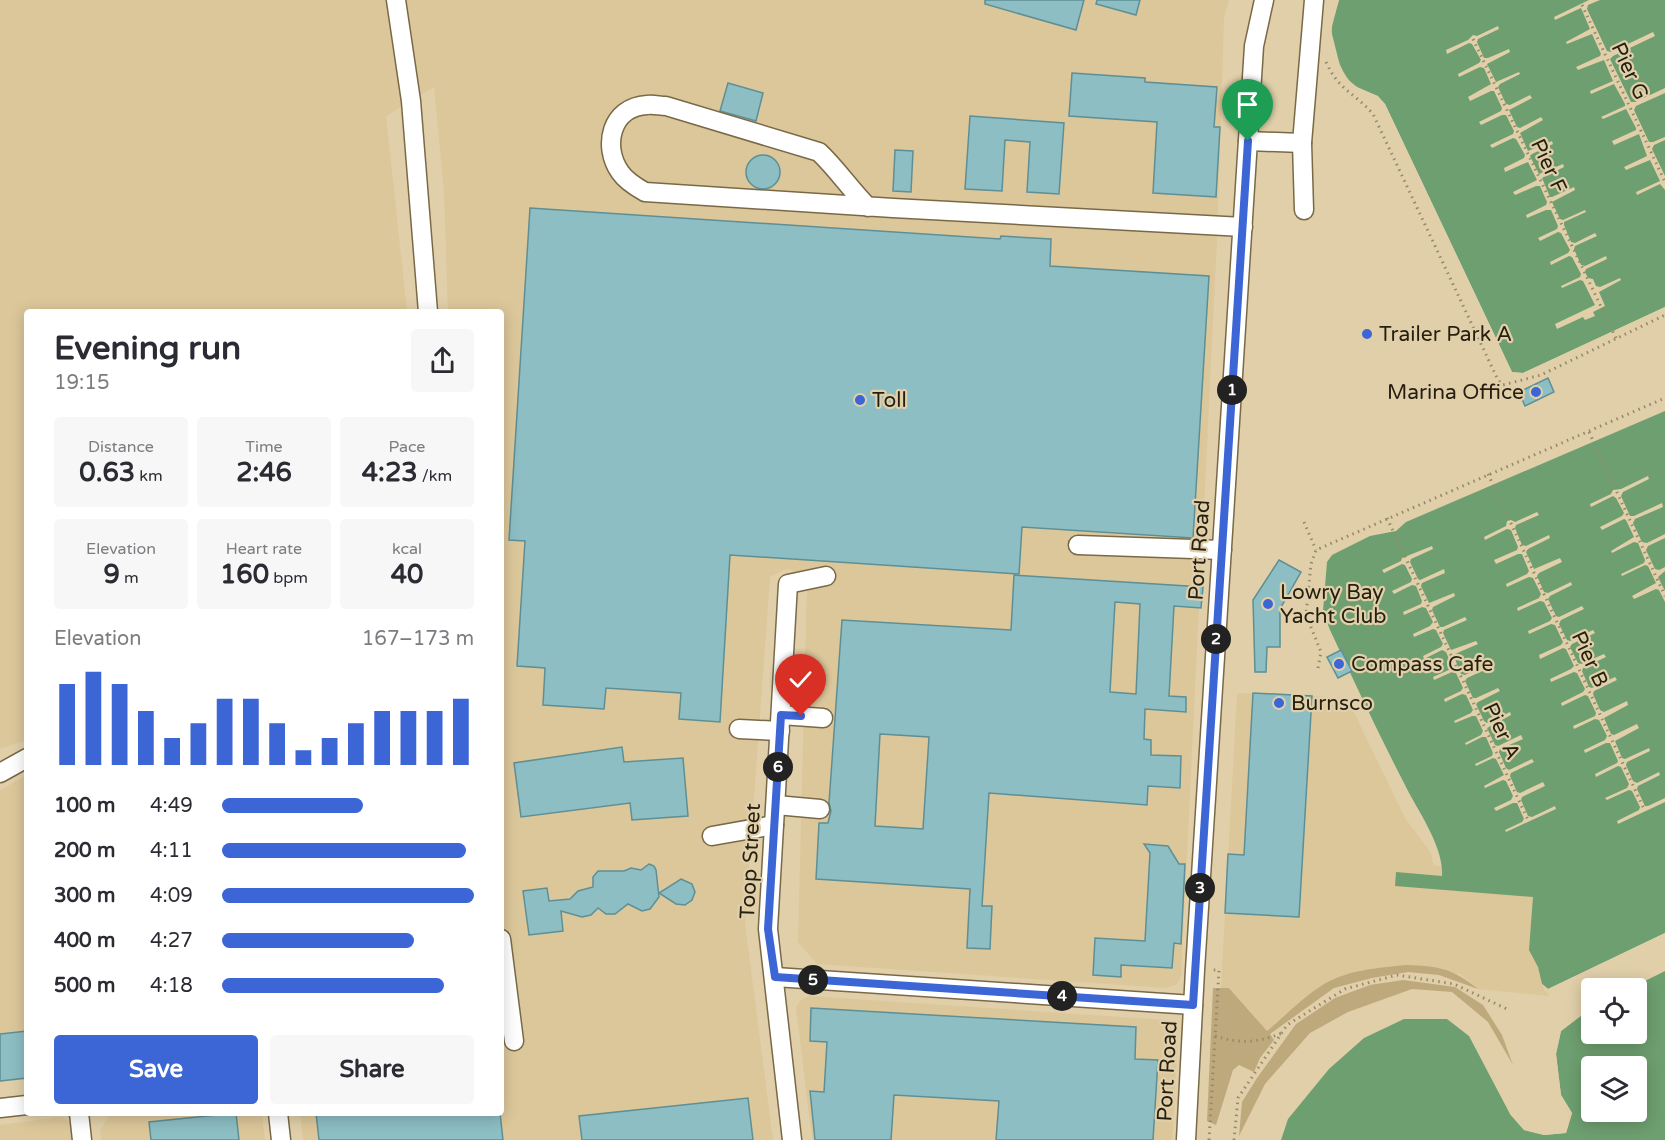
<!DOCTYPE html>
<html lang="en">
<head>
<meta charset="utf-8">
<style>
	body { margin:0; font-family:"Varela Round",sans-serif; background:#f7f7f7; color:#2b2b33; height:100vh; display:flex; flex-direction:column; font-size:22px; white-space:nowrap }
	* { box-sizing:border-box; margin:0 }
	p { font-size:20px; color:#7c7c81 }
	.icon { flex:none; width:33px; height:33px; fill:none; stroke:currentColor; stroke-width:2; stroke-linecap:round; stroke-linejoin:round }
	.map { position:relative; flex:1; overflow:hidden }
	.sheet { position:absolute; left:24px; top:309px; width:480px; height:807px; display:flex; flex-direction:column; background:#fff; border-radius:6px; box-shadow:0 3px 15px #0003 }
	.sheet>* { flex:none }
	.fabs { position:absolute; left:1581px; top:978px; display:grid; gap:12px }
	.fabs a { display:grid; place-items:center; width:66px; height:66px; border-radius:6px; background:#fff; box-shadow:0 3px 15px #0003; font-size:30px }
	.pin { position:absolute; display:grid; place-items:center; width:51px; height:51px; color:#fff; margin:-62px -26px; border-radius:50% 50% 50% 0; rotate:-45deg; box-shadow:0 0 6px #0007 }
	.pin .icon { rotate:45deg }
	.km { position:absolute; width:30px; height:30px; margin:-15px; border-radius:50%; background:#222; color:#fff; font-size:16px; line-height:30px; text-align:center }
	.round { display:grid; place-items:center; flex:none; width:63px; height:63px; border-radius:6px; background:#f7f7f7 }
	.head { display:flex; align-items:center; justify-content:space-between; height:102px; padding:0 30px }
	h1 { font-size:33px; font-weight:800; line-height:45px }
	.stats { display:grid; grid-template-columns:repeat(3,1fr); gap:9px; height:102px; padding:6px 30px }
	.stats div { display:grid; align-content:center; border-radius:6px; background:#f7f7f7; text-align:center }
	.stats b { font-size:26px; font-weight:800 }
	.stats small { font-size:16px; font-weight:400 }
	.stats p { font-size:16px }
	.chart { height:168px; padding:12px 30px }
	.chart p { display:flex; justify-content:space-between }
	.chart svg { width:100%; height:108px; margin-top:6px; stroke:#3c65d6; stroke-width:6 }
	.primary-button { display:flex; gap:12px; margin-top:auto; padding:12px 30px }
	.primary-button a { flex:1; height:69px; border-radius:6px; background:#3c65d6; color:#fff; font-size:24px; font-weight:800; line-height:69px; text-align:center }
	.primary-button a+a { background:#f7f7f7; color:#2b2b33 }
	ul { padding:0 30px; list-style:none; font-size:20px }
	li { display:grid; grid-template-columns:96px 72px 1fr; align-items:center; height:45px }
	li i { height:15px; border-radius:8px; background:#3c65d6 }
	.map>svg:first-child { display:block }
	.built { fill:#dcc79a }
	.green { fill:#bea97d }
	.water { fill:#6e9f70; fill-rule:evenodd }
	.pier { fill:#e0cfa9 }
	.building { fill:#8cbec4; stroke:#5e8f95; stroke-width:1.5; fill-rule:evenodd }
	.lines { fill:none; stroke-linecap:round; stroke-linejoin:round }
	.minor-casing { stroke:#796947; stroke-width:21 }
	.path { stroke:#95896c; stroke-width:3; stroke-dasharray:1.5 4.5; stroke-linecap:butt }
	.minor { stroke:#fff; stroke-width:18 }
	.route-casing { stroke:#fff; stroke-width:12 }
	.route { stroke:#3c65d6; stroke-width:8 }
	.poi-dot { fill:#3c65d6; stroke:#e0cfa9; stroke-width:2 }
	.labels { text-anchor:middle; stroke-width:4.5; stroke-linejoin:round; paint-order:stroke }
	.street-label { font-size:21px; fill:#251f11; stroke:#e0cfa9 }
	.poi-label { font-size:21px; fill:#251f11; stroke:#e0cfa9; text-anchor:start }
</style>
</head>
<body>
<div class="map">
<svg width="1665" height="1140" viewBox="0 0 1665 1140">
	<rect width="100%" height="100%" fill="#e0cfa9"/>
	<g class="built">
		<path d="M0 0H1229L1224 17 1217 240 1181 976 1177 984 1167 988 817 964 798 942 807 586 804 576 789 569 784 570 770 577 745 923 773 1140H303L300 1113H501V312H448L444 191 434 87 386 116 407 312H27V740L0 749Z"/>
		<path d="M1253 693 1347 698 1405 818 1431 853 1433 865 1443 867V876L1534 897 1530 950 1538 967 1542 984 1549 996 1478 989 1460 974 1406 965 1369 969 1346 975 1297 1004 1267 1031 1230 988H1221L1237 694Z"/>
		<path d="M27 775V1078L0 1081V790Z"/>
		<path d="M809 996 1166 1020 1178 1038 1172 1140H812L796 1007 801 1000Z"/>
		<path d="M262 1113 265 1140H101L100 1131 110 1114Z"/>
		<path d="M62 1117 75 1125 77 1140H0V1125Z"/>
	</g>
	<g class="green">
		<path d="M1406 965C1438 966 1452 968 1478 989L1439 975 1408 972 1372 978 1334 988 1270 1034 1274 1040 1260 1058 1254 1072 1239 1065 1233 1070 1216 1125 1207 1121 1213 988H1229L1267 1031C1285 1016 1301 999 1321 986 1345 970 1377 968 1406 965Z"/>
		<path d="M1403 980 1455 987 1483 1005 1502 1035 1513 1065 1488 1022 1452 992 1412 989 1348 1012 1310 1033 1265 1084 1239 1136 1242 1102 1257 1078 1296 1024 1335 998 1370 985Z"/>
	</g>
	<g class="water">
		<path d="M1339 0H1665V307L1523 373 1512 372 1385 104C1376 94 1367 94 1357 87 1342 79 1330 43 1332 28 1332 18 1336 9 1339 0Z"/>
		<path d="M1665 411V933L1548 989 1542 984 1538 967 1529 950 1533 897 1395 886 1396 872 1442 876C1444 846 1417 810 1404 783 1378 733 1354 681 1330 630L1323 611 1327 562 1332 555 1370 536 1396 531 1406 522Z"/>
		<path d="M1665 971V1140H1281L1288 1119 1329 1069 1364 1038 1404 1019H1447L1469 1036 1510 1114 1524 1130 1544 1135 1566 1133 1572 1113 1561 1095 1556 1054 1561 1031 1591 1008 1592 1034H1636V988H1631ZM1592 1066H1636V1112H1592Z"/>
	</g>
	<g class="pier">
		<path d="M1336 0H1339L1331 30 1341 70 1347 79 1357 87 1378 96 1385 104 1512 372 1523 373 1665 307V310L1525 376 1510 374 1382 106 1376 98 1355 90 1345 81 1338 72 1328 30Z"/>
		<path d="M1589 0H1600L1588 5 1587 9 1607 51 1611 52 1653 32 1655 36 1613 56 1610 59 1631 102H1635L1665 88V93L1636 106 1634 110 1649 142H1653L1665 137V140L1654 145 1652 149 1665 176V190L1660 184 1637 195 1636 192 1660 181 1650 160 1626 170 1624 167 1647 156 1639 134 1614 145 1612 141 1636 130V128L1626 109 1603 119 1601 117 1625 106V104L1614 84 1591 94 1590 91 1613 81 1604 60 1578 70 1576 67 1600 56 1601 54 1592 34 1567 44 1566 42 1590 29 1581 8 1555 20 1554 17Z"/>
		<path d="M1498 26 1499 29 1478 39 1477 42 1484 58H1488L1509 49 1510 52 1487 64 1496 82 1519 72 1520 74 1500 84 1498 87 1506 104 1510 105 1530 95 1532 98 1509 110 1517 127 1520 128 1541 117 1543 120 1520 133 1528 151 1552 141 1553 144 1532 154 1530 156 1539 174 1563 164 1564 167 1542 178 1550 197H1552L1574 187 1575 190 1552 202 1560 219 1563 220 1585 210 1586 212 1564 222V225L1571 242 1575 243 1595 233 1597 236 1575 246 1574 249 1581 265 1585 266 1606 256 1607 259 1586 269 1585 272 1588 278 1593 279 1596 286 1600 287 1620 278 1621 280 1599 292 1605 306 1593 312 1595 316 1585 320 1583 317 1557 329 1555 324 1595 305 1583 281 1580 280 1562 288 1561 286 1580 277 1581 274 1572 257 1569 256 1551 265 1550 262 1568 253 1570 250 1561 233 1558 232 1540 241 1538 238 1557 229 1558 226 1551 210H1546L1527 218 1526 215 1546 205 1547 202 1540 186H1536L1515 195 1513 192 1537 180 1528 162 1505 172 1504 168 1524 158 1525 155 1516 139 1513 138 1492 148 1490 145 1513 134 1514 131 1506 115H1502L1481 125 1479 122 1501 111 1502 108 1494 91H1491L1470 101 1468 97 1491 84 1484 68 1480 67 1459 77 1458 74 1479 63 1481 60 1472 44 1469 43 1447 54 1446 50 1468 40 1473 35 1477 36Z"/>
		<path d="M1648 476 1649 479 1623 492 1621 496 1630 516H1634L1662 503 1663 507 1635 519 1633 523 1642 542 1647 543 1665 534V538L1648 546 1646 550 1655 569 1659 570 1665 567V571L1658 577 1665 591V602L1659 590 1656 589 1634 599 1632 596 1656 583 1648 566 1645 565 1622 576 1621 574 1644 563 1645 560 1638 543 1634 542 1612 553 1611 551 1634 537 1626 520 1624 519 1602 530 1600 527 1622 516 1624 513 1616 498 1613 496 1591 507 1590 504 1611 494 1613 490 1621 489Z"/>
		<path d="M1537 512 1539 515 1516 525 1515 528 1522 545 1526 546 1549 535 1550 538 1528 549 1526 552 1534 569 1560 558 1562 562 1539 573 1537 576 1544 592 1548 593 1571 582 1572 585 1550 596 1548 599 1556 616 1559 617 1582 606 1584 609 1561 620 1559 624 1567 640 1570 641 1593 630 1595 633 1572 644 1570 647 1578 663 1581 664 1604 654 1606 657 1583 668 1582 671 1589 687 1592 688 1615 677 1617 680 1594 691 1593 694 1600 710 1604 712 1627 701 1628 705 1604 718 1611 734 1614 735 1637 724 1639 728 1615 741 1622 758 1625 759 1649 748 1650 751 1627 762 1626 765 1633 781 1637 783 1659 772 1660 775 1638 786 1637 789 1645 806H1648L1665 798V802L1618 824 1617 821 1639 810 1640 807 1632 791 1629 790 1607 800 1605 798 1627 788 1629 784 1621 767 1618 766 1596 777 1595 774 1617 763 1618 761 1610 743H1606L1585 753 1584 750 1605 740 1607 736 1599 720 1595 719 1574 729 1573 726 1595 716 1596 713 1588 696 1585 695 1562 706 1561 703 1583 692 1585 689 1577 673 1574 672 1551 682 1550 679 1571 669 1574 666 1566 649 1563 648 1540 659 1539 655 1561 645 1563 642 1555 625 1551 624 1529 634 1528 631 1550 621 1552 618 1544 602 1540 601 1518 611 1517 608 1539 598 1541 594 1533 578 1529 577 1507 587 1506 584 1527 574 1529 571 1522 554H1518L1496 564 1494 560 1517 550 1518 547 1511 530 1507 529 1485 540 1484 537 1506 526 1507 521 1511 520 1515 522Z"/>
		<path d="M1432 546 1433 549 1411 559 1410 562 1418 579 1420 580 1444 569 1445 573 1422 583 1421 586 1429 603 1454 593 1455 596 1433 607 1432 610 1440 627H1443L1465 617 1467 620 1444 630 1443 633 1451 650 1476 641 1478 644 1455 654 1454 657 1461 674 1465 675 1488 664 1489 668 1467 678 1465 681 1473 698H1476L1498 688 1500 691 1478 702 1476 704 1484 721 1487 723 1510 712 1511 715 1487 728 1495 745 1498 746 1521 735 1523 739 1500 749 1499 752 1506 768 1509 770 1532 759 1534 762 1511 773 1510 776 1517 792 1520 793 1543 782 1545 786 1522 797 1521 800 1528 816 1532 817 1555 806 1556 809 1506 832 1505 830 1522 822 1524 819 1517 803H1513L1496 811 1494 808 1511 800 1513 796 1506 781 1503 780 1485 788 1484 786 1504 775 1496 759 1493 758 1476 766 1475 764 1492 756 1493 753 1486 737H1482L1466 745 1465 743 1481 735 1483 731 1476 716H1472L1455 723 1454 721 1471 713 1473 710 1466 695 1462 694 1445 702 1444 699 1461 691 1463 688 1456 673 1452 672 1434 680 1433 677 1451 669 1452 666 1446 652 1442 650 1424 659 1423 656 1441 647 1443 644 1436 630 1433 629 1414 637 1413 634 1430 626 1433 622 1426 608 1422 607 1404 615 1403 612 1421 604 1422 601 1416 586 1412 585 1394 594 1392 591 1411 582 1412 579 1405 565 1402 564 1384 573 1382 570 1401 561 1402 558Z"/>
		<path d="M1665 933V936L1549 991H1545L1542 984 1548 989Z"/>
		<path d="M1592 1005 1591 1008 1561 1031 1556 1054 1561 1095 1572 1113 1566 1133 1544 1135 1524 1130 1510 1114V1108L1526 1127 1545 1132 1564 1130 1569 1113 1558 1095 1553 1054 1558 1030 1584 1008Z"/>
	</g>
	<g class="building">
		<path d="M985 0H1084L1076 30 985 4Z"/>
		<path d="M1097 0H1140L1136 15 1096 4Z"/>
		<path d="M1072 73 1145 78V82L1217 87 1214 127H1220L1216 197 1153 193 1157 122 1069 116Z"/>
		<path d="M728 83 763 93 756 121 720 111Z"/>
		<path d="M970 116 1064 123 1059 194 1027 192 1030 142 1005 140 1002 191 965 189Z"/>
		<path d="M895 150 913 151 911 192 893 191Z"/>
		<circle cx="763" cy="172" r="17"/>
		<path d="M530 208 1000 239 1001 236 1051 239 1050 266 1209 276 1193 538 1022 527 1019 574 730 555 720 722 679 719 681 693 606 688 604 709 543 705 545 668 517 666 525 541 509 540Z"/>
		<path d="M1548 378 1554 392 1525 406 1519 392Z"/>
		<path d="M1279 560 1301 572 1280 609V647H1267L1266 672H1255L1253 600Z"/>
		<path d="M1014 575 1203 587 1201 608 1174 606 1169 696 1186 697V712L1145 709 1144 739 1151 740V755L1181 756 1180 788 1148 786 1147 805 989 793 982 906H992L990 949 967 948 970 889 816 879 819 823H828L831 811 829 803 842 620 1011 630ZM1115 602 1140 604 1136 694 1110 692ZM880 734 929 737 923 829 875 826Z"/>
		<path d="M1341 650 1352 671 1338 678 1327 657Z"/>
		<path d="M1253 693 1312 696 1299 917 1225 913 1228 854 1244 855Z"/>
		<path d="M622 747 624 762 683 758 688 816 632 820 630 803 521 817 514 763Z"/>
		<path d="M1144 844 1168 846 1179 864H1185L1181 944 1174 943 1172 968 1121 965V977L1093 975 1095 938 1145 941 1150 853Z"/>
		<path d="M649 864 654 866 656 870 659 897 650 909 642 911 628 904 615 914H606L598 908 591 915 582 917 561 911 563 931 529 935 523 891 547 888 549 901 570 899 578 891 593 887V877L598 871H624L631 868 641 870Z"/>
		<path d="M681 879 692 884 695 892 692 900 685 905 676 904 659 893Z"/>
		<path d="M811 1008 1136 1027 1135 1059 1158 1060 1153 1140H996L999 1101 894 1095 891 1140H815L810 1091 824 1092 827 1042 810 1041Z"/>
		<path d="M27 1031V1078L0 1081V1034Z"/>
		<path d="M748 1098 753 1140H582L579 1116Z"/>
		<path d="M236 1113 239 1140H151L149 1122Z"/>
		<path d="M316 1113H500L503 1140H319Z"/>
	</g>
	<g class="lines">
		<g class="minor-casing">
			<g id="minor">
				<path d="M396 0 411 101 428 312"/>
				<path d="M1248 141 1302 143"/>
				<path d="M868 207C850 189 837 169 819 152L666 106C660 106 653 104 647 105 611 107 602 146 620 172 626 181 636 187 645 192L893 208 1243 227"/>
				<path d="M1304 210 1302 143 1314 0"/>
				<path d="M1078 545 1222 550"/>
				<path d="M781 715 823 718"/>
				<path d="M739 729 780 731"/>
				<path d="M0 773 27 758"/>
				<path d="M776 805 820 809"/>
				<path d="M712 836 774 825"/>
				<path d="M501 939 514 1041"/>
				<path d="M775 977 1193 1005"/>
				<path d="M0 1108 27 1105"/>
				<path d="M79 1113 82 1140"/>
				<path d="M278 1113 281 1140"/>
				<path d="M792 1140 768 929 788 584 826 576"/>
				<path d="M1186 1140 1195 970 1254 46 1264 0"/>
			</g>
		</g>
		<g class="path">
			<path d="M1582 5 1665 182"/>
			<path d="M1473 39 1616 338"/>
			<path d="M1326 62C1339 91 1354 92 1373 114L1498 380 1503 385 1541 375 1665 315"/>
			<path d="M1589 432 1665 596"/>
			<path d="M1488 474 1644 809"/>
			<path d="M1387 518 1528 820"/>
			<path d="M1304 522 1316 550"/>
			<path d="M1318 668 1321 652 1306 615 1311 564 1316 550 1665 398"/>
			<path d="M1215 1036C1241 1044 1257 1043 1282 1033"/>
			<path d="M1209 1140 1219 970H1211"/>
			<path d="M1234 1140 1238 1098 1287 1025 1345 989 1397 975 1454 984 1509 1010"/>
		</g>
		<use href="#minor" class="minor"/>
	</g>
	<g class="lines">
		<g class="route-casing">
			<path id="route" d="M801 716 781 715 768 929 775 977 1193 1005 1248 141"/>
		</g>
		<use href="#route" class="route"/>
	</g>
	<g class="poi-dot">
		<circle cx="1367" cy="334" r="6"/>
		<circle cx="1536" cy="392" r="6"/>
		<circle cx="860" cy="400" r="6"/>
		<circle cx="1268" cy="604" r="6"/>
		<circle cx="1339" cy="664" r="6"/>
		<circle cx="1279" cy="703" r="6"/>
	</g>
	<g class="labels">
		<g class="street-label">
			<text transform="translate(1630 71) rotate(65)" y="7">Pier G</text>
			<text transform="translate(1549 166) rotate(65)" y="7">Pier F</text>
			<text transform="translate(1199 550) rotate(-86)" y="7">Port Road</text>
			<text transform="translate(1590 659) rotate(65)" y="7">Pier B</text>
			<text transform="translate(1502 731) rotate(65)" y="7">Pier A</text>
			<text transform="translate(750 861) rotate(-87)" y="7">Toop Street</text>
			<text transform="translate(1167 1071) rotate(-87)" y="7">Port Road</text>
		</g>
		<g class="poi-label">
			<text x="1379" y="341">Trailer Park A</text>
			<text x="1524" y="399" text-anchor="end">Marina Office</text>
			<text x="872" y="407">Toll</text>
			<text x="1280" y="599">Lowry Bay<tspan x="1280" dy="24">Yacht Club</tspan></text>
			<text x="1351" y="671">Compass Cafe</text>
			<text x="1291" y="710">Burnsco</text>
		</g>
	</g>
</svg>
<div class="fabs">
<a><svg class="icon" aria-label="locate" viewBox="0 0 24 24"><circle cx="12" cy="12" r="6"/><path d="M12 2v4M12 18v4M2 12h4M18 12h4"/></svg></a>
<a><svg class="icon" aria-label="layers" viewBox="0 0 24 24"><path d="M12 4l9 5-9 5-9-5zM3 14l9 5 9-5"/></svg></a>
</div>
<div class="pin" style="left:1248px;top:141px;background:#1e9e55"><svg class="icon" aria-label="arrive" viewBox="0 0 24 24"><path d="M6 21V4h12l-3 4 3 4H6"/></svg></div>
<div class="pin" style="left:801px;top:716px;background:#d93025"><svg class="icon" aria-label="check" viewBox="0 0 24 24"><path d="M5 12l5 5 9-10"/></svg></div>
<b class="km" style="left:1232px;top:390px">1</b>
<b class="km" style="left:1216px;top:639px">2</b>
<b class="km" style="left:1200px;top:888px">3</b>
<b class="km" style="left:1062px;top:996px">4</b>
<b class="km" style="left:813px;top:980px">5</b>
<b class="km" style="left:778px;top:767px">6</b>
<section class="sheet">
<div class="head"><div><h1>Evening run</h1><p>19:15</p></div><a class="round"><svg class="icon" aria-label="share" viewBox="0 0 24 24"><path d="M12 15V3M7 8l5-5 5 5M5 13v7h14v-7"/></svg></a></div>
<div class="stats">
<div><p>Distance</p><b>0.63<small> km</small></b></div>
<div><p>Time</p><b>2:46</b></div>
<div><p>Pace</p><b>4:23<small> /km</small></b></div>
</div>
<div class="stats">
<div><p>Elevation</p><b>9<small> m</small></b></div>
<div><p>Heart rate</p><b>160<small> bpm</small></b></div>
<div><p>kcal</p><b>40</b></div>
</div>
<div class="chart"><p><span>Elevation</span>167–173 m</p>
<svg viewBox="0 0 160 44" preserveAspectRatio="none"><path d="M5 44V11M15 44V6M25 44V11M35 44V22M45 44V33M55 44V27M65 44V17M75 44V17M85 44V27M95 44V38M105 44V33M115 44V27M125 44V22M135 44V22M145 44V22M155 44V17"/></svg>
</div>
<ul>
<li><b>100 m</b>4:49<i style="width:56%"></i></li>
<li><b>200 m</b>4:11<i style="width:97%"></i></li>
<li><b>300 m</b>4:09<i style="width:100%"></i></li>
<li><b>400 m</b>4:27<i style="width:76%"></i></li>
<li><b>500 m</b>4:18<i style="width:88%"></i></li>
</ul>
<div class="primary-button"><a>Save</a><a>Share</a></div>
</section>
</div>
</body>
</html>
